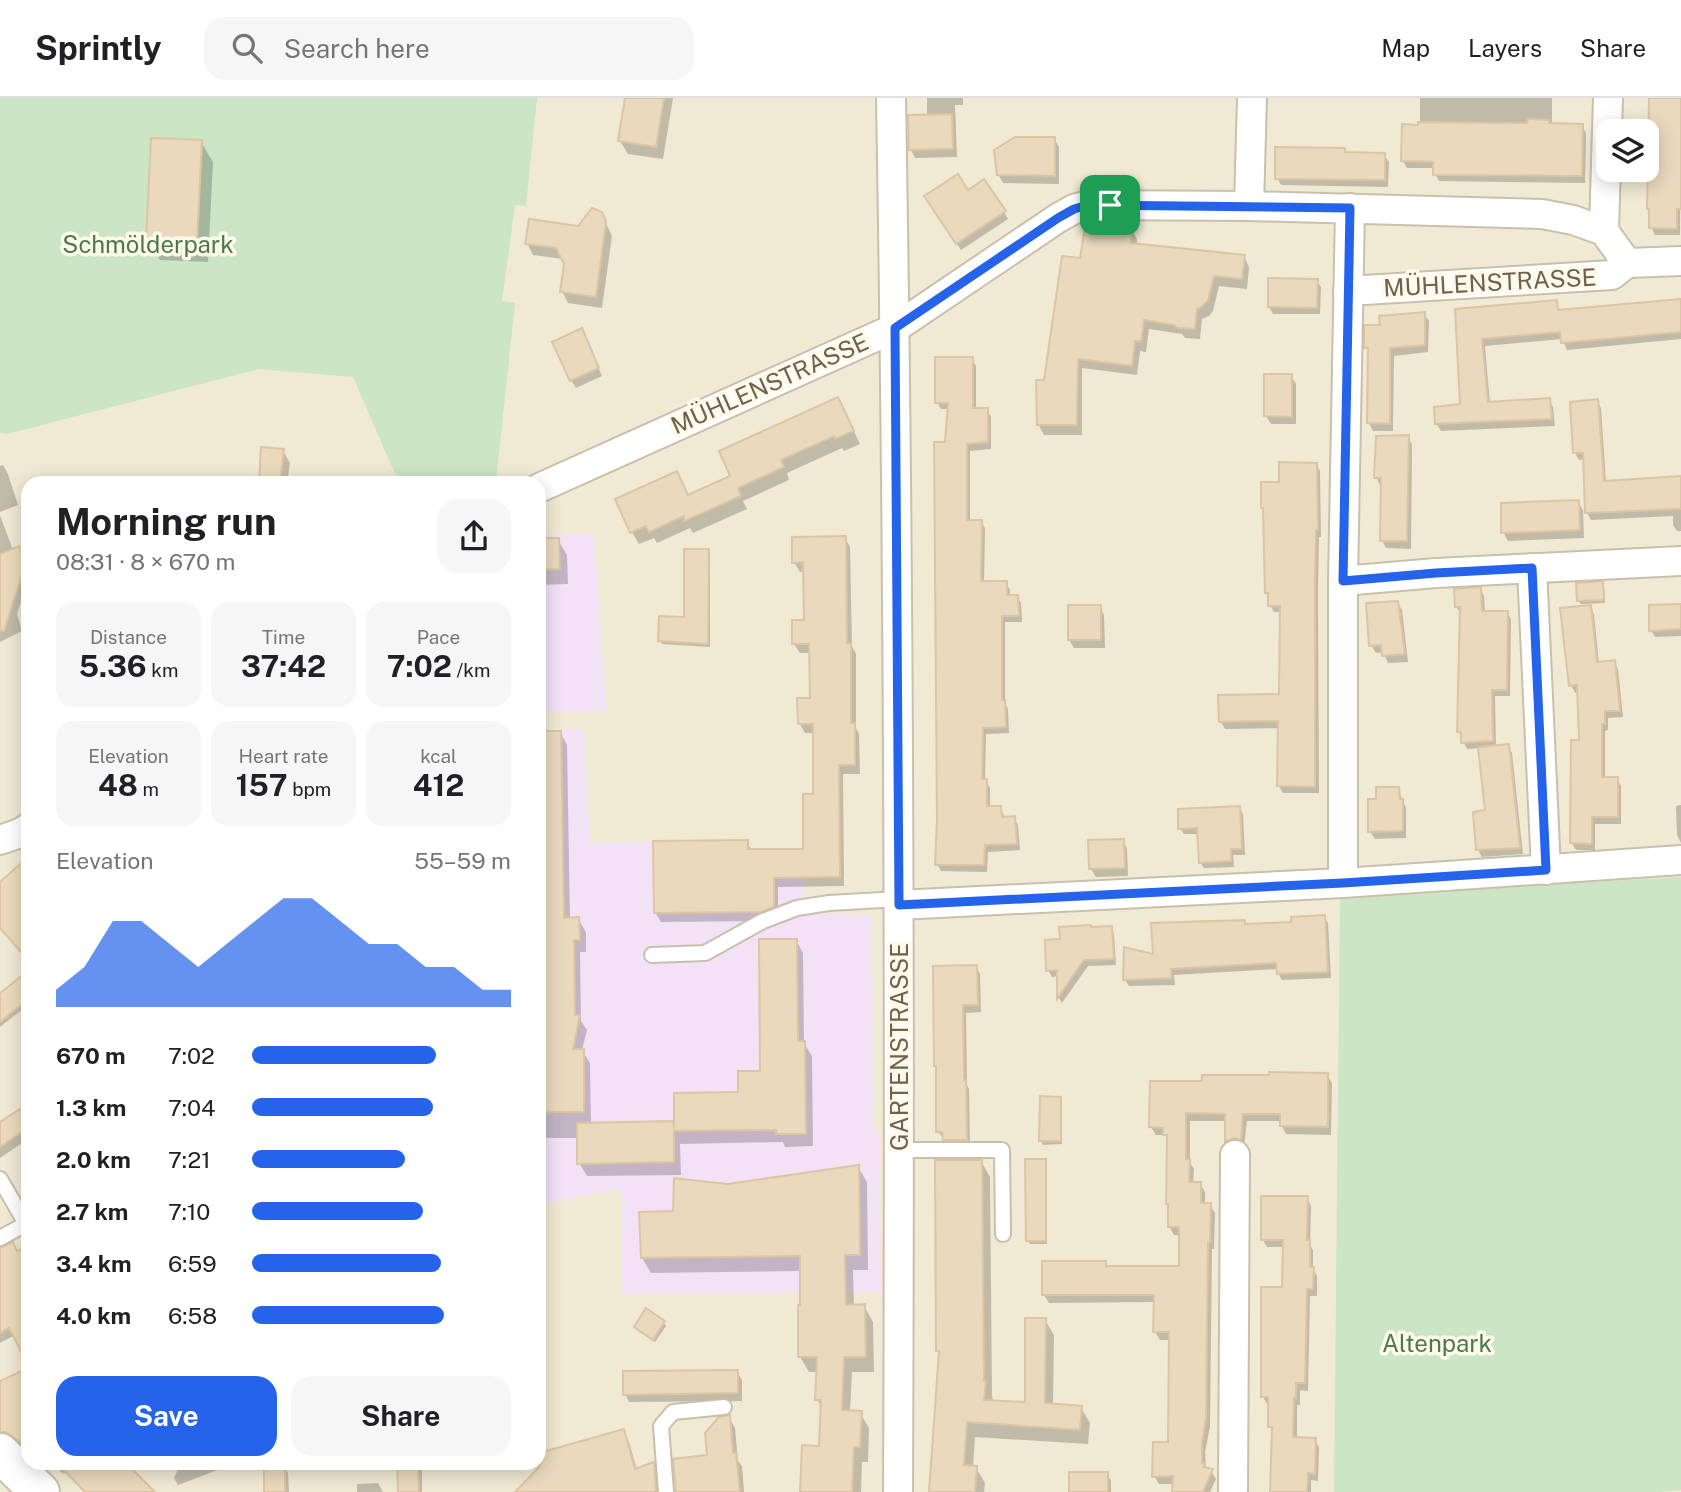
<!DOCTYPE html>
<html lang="en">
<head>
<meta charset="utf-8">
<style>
	body { margin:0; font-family:"Public Sans",sans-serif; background:#f6f6f6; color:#202124; height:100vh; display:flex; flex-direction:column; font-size:26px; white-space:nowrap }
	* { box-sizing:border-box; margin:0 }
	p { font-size:23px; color:#757577 }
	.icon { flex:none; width:38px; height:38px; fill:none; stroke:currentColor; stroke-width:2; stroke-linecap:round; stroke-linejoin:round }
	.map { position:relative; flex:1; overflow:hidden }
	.sheet { position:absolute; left:21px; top:378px; width:525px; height:994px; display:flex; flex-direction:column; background:#fff; border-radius:21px; box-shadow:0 4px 18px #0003 }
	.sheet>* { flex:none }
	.fabs { position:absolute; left:1596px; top:21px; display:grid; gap:14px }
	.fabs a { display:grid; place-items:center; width:63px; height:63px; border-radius:14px; background:#fff; box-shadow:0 4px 18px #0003; font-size:35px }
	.pin { position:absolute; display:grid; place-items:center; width:60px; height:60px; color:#fff; margin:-30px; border-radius:14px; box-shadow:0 4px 10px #0006 }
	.round { display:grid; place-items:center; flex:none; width:74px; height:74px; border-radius:21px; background:#f6f6f6 }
	.head { display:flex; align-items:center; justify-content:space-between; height:119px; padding:0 35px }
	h1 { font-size:38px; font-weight:700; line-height:52px }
	.figures { display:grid; grid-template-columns:repeat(3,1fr); gap:10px; height:119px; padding:7px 35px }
	.figures div { display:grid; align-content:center; border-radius:18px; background:#f6f6f6; text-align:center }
	.figures b { font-size:30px; font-weight:700 }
	.figures small { font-size:19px; font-weight:400 }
	.figures p { font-size:19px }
	.chart { height:196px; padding:14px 35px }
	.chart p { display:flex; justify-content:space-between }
	.chart svg { width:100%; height:126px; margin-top:7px; fill:#2563eb; opacity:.7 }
	.cta { display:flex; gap:14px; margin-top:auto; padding:14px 35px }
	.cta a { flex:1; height:80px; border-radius:21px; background:#2563eb; color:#fff; font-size:28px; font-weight:700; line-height:80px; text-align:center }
	.cta a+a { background:#f6f6f6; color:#202124 }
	ul { padding:0 35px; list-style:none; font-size:23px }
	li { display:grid; grid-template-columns:112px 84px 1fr; align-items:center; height:52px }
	li i { height:18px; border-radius:9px; background:#2563eb }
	header { display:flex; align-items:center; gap:42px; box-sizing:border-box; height:98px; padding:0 35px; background:#fff; border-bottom:2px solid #e0e0e0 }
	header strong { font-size:33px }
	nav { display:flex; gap:38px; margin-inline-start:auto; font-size:24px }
	.search { width:490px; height:63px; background:#f6f6f6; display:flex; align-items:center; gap:18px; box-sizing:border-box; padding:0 24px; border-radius:21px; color:#757577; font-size:26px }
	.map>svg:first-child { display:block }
	.residential { fill:#f0e9d4; fill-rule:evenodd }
	.education { fill:#f3e2f6 }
	.green { fill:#cbe5c5 }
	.shadow { fill:#0003 }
	.building { fill:#ead9bd; stroke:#ddc5a2; stroke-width:2 }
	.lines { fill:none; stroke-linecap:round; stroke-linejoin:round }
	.lane-casing { stroke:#c9c0ac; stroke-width:18 }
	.street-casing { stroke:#c9c0ac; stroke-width:32 }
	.secondary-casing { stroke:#ccc1ab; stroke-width:42 }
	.lane { stroke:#fff; stroke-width:14 }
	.street { stroke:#fff; stroke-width:28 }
	.secondary { stroke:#fff; stroke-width:38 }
	.route-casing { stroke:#fff; stroke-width:14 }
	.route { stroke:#2563eb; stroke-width:9 }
	.labels { text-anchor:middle; stroke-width:7; stroke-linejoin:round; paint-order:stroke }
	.park-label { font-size:24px; fill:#4d7a49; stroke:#fdfaeb }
	.street-label { font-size:24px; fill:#6f614d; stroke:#fdfaeb }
</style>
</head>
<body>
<header>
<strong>Sprintly</strong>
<div class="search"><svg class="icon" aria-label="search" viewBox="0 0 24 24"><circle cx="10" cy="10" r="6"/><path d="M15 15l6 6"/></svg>Search here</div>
<nav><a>Map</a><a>Layers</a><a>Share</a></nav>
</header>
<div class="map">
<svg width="1681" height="1394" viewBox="0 0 1681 1394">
	<rect width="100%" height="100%" fill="#faf6e5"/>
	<path class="residential" d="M0 0H1681V1394H0ZM1608 33H1647V72H1608ZM28 385H539V1365H28Z"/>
	<g class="education">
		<path d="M594 435 606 614H539V437Z"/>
		<path d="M584 631 590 745 749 741V749L802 750 805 815 872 817 873 1034H879L881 1194 622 1196V1090L539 1107V632Z"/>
	</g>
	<g class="green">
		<path d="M0 0H537L526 108 515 107 502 203 515 205 496 384 493 385H399L353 279 259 271 7 336 0 335Z"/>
		<path d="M1681 779V1392L1660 1394H1334L1340 798Z"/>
	</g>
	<g class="shadow">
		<path d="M627 0H673L663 61 628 56 620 43Z"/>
		<path d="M927 0H963V7H955L957 59 915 60 911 52 910 19 927 18Z"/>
		<path d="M1420 0H1552V27L1582 28 1586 35 1585 85 1439 83 1435 76V70H1407L1403 63 1420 28Z"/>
		<path d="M1651 0H1681L1680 137H1655L1651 129Z"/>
		<path d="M1054 41 1059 49V86L1003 85 998 76Z"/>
		<path d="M201 44 213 64 208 164 160 162 148 142Z"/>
		<path d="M1344 52 1346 56 1384 57 1389 64 1388 89 1281 87 1277 80Z"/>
		<path d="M930 106 1004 114 1008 121 961 152Z"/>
		<path d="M601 115 612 138 602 210 568 205 562 193 565 166 563 161 533 157 527 145 579 130Z"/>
		<path d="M1131 131 1137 141V148L1244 159 1249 169 1247 191 1219 188 1213 213 1209 218 1202 221 1200 241 1185 240 1182 236 1149 231 1146 254 1140 253 1137 277 1082 270V337H1044L1038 326 1045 284 1081 162Z"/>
		<path d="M1317 183 1321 189 1320 216H1273L1269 209Z"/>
		<path d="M1681 202V241L1567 252 1562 241 1485 248 1490 306 1549 301 1553 309 1555 328 1441 333 1436 325 1462 308 1457 213 1556 203 1560 213Z"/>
		<path d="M1424 216 1429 223 1428 254 1394 258 1393 333H1373L1369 325 1370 256 1366 249 1382 229Z"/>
		<path d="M586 241 602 278 576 290 571 282Z"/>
		<path d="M972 261 976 268V312H987L991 319V351L970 353V423H981L985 430 984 485H1006L1010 492V498H1017L1021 505 1022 524H1005V605L1008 611 1009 635 986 636 985 682 990 690V710H1000L1004 717V721L1014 720 1018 727 1020 752 988 754 987 774 941 773 937 766 947 345 949 311H941L937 304Z"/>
		<path d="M1291 278 1296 286V326H1271L1266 318Z"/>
		<path d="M1597 303 1601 310 1606 384 1681 380V433H1677L1673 427V418L1591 422 1587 415 1585 361 1579 362 1575 355Z"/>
		<path d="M845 314 860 346 844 353 842 350 787 375 789 382 743 403 747 411 693 435 690 430 657 445 654 440 639 446 632 434 677 375 689 399 733 379Z"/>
		<path d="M1408 339 1412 347 1411 451 1386 450 1382 442 1383 387H1380L1376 379Z"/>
		<path d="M283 353 290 365 287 385H260Z"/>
		<path d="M1316 366 1320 373 1321 439H1319L1318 491 1319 695H1283L1279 688 1280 630 1225 631 1221 624 1281 597V514H1274L1270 507V499L1267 494Z"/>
		<path d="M3 367 8 376 18 407 0 414V368Z"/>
		<path d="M1578 404 1583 412 1584 440 1508 443 1503 434Z"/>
		<path d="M0 417 13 452 23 459 28 470V483L17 516 22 533 0 544Z"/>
		<path d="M845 440 850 449 852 548 856 556V630L859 636 860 676H843L844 788 778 789V818L767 823 661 824 655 814 747 744 752 753H805L815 698V635H805L800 626 811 601V555H800L794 546 806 524 805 473 800 474 794 464Z"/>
		<path d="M539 442H558L567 457 568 486 539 487Z"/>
		<path d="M708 452 710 456V549L662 546 660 543 686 521Z"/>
		<path d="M1602 485 1604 489 1605 505 1581 506 1578 503Z"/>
		<path d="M1480 491 1484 498 1485 514 1507 515 1511 521 1510 598H1495L1496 649 1508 648 1512 655 1523 756 1482 759 1478 752 1487 714 1480 650 1467 651 1459 634 1460 515 1456 508Z"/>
		<path d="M1397 504 1402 512 1408 564 1388 565 1383 554 1376 555 1371 547Z"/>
		<path d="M1681 508V538L1655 539 1651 532Z"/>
		<path d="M1100 509 1104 517 1105 550H1074L1069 542Z"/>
		<path d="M1590 509 1594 516 1599 566 1614 564 1618 571 1623 619 1608 620V632L1605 633V681H1617L1621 688V726H1595V752H1576L1572 745 1581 644 1579 594 1575 595 1571 587Z"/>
		<path d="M560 634 567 647 570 821H578L586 834V854H580L581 923 587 932 582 952 590 965 591 1026 672 1025 675 1030 740 996 762 975 796 842 803 855 804 945 812 958 813 1048 785 1049 783 1044 680 1046 681 1077 587 1078 579 1065V1040H539V635Z"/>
		<path d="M1398 691 1406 710V740L1375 741 1370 733 1378 703Z"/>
		<path d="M1681 707V745L1677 737 1676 708Z"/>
		<path d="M1239 709 1243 716 1245 757H1233L1234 769 1204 770 1200 764 1199 736H1184L1180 730Z"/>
		<path d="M1123 742 1127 751 1128 778 1096 779 1091 771Z"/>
		<path d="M1324 819 1328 825 1331 880 1282 882 1278 875V871L1174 877 1175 887 1129 888 1125 882 1154 858 1244 824 1246 828 1293 826Z"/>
		<path d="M1111 829 1114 836 1116 867 1088 868 1062 905 1059 900V878L1052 879 1048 872 1062 843 1092 830Z"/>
		<path d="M976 869 980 876 981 914 966 915 967 987 969 991 970 1050H949L938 1033V970Z"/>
		<path d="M0 897 28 902V907L0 929Z"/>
		<path d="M1327 977 1332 985 1331 1037 1286 1036 1282 1028V1023H1247L1244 1049 1232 1051 1227 1043V1023H1190V1065L1194 1071 1193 1086H1200L1205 1094V1107H1210L1215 1115 1214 1151H1212L1210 1329 1205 1354 1206 1371 1211 1373 1216 1381 1210 1394H1174V1386H1159L1154 1378 1169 1346 1171 1242H1160L1155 1234V1204L1049 1205 1044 1197 1105 1164 1108 1169H1181V1137H1174L1169 1128 1170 1109 1168 1106 1169 1044 1165 1037H1156L1151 1029 1204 985Z"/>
		<path d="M1060 1001 1062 1004V1046L1043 1047 1041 1043Z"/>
		<path d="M28 1008V1041L0 1060V1026Z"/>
		<path d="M981 1063 990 1079 992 1297 993 1304 1026 1306 1045 1222 1054 1237 1053 1308 1081 1310 1090 1325 1088 1346 975 1339 973 1369 976 1370 985 1385 984 1394H931L940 1257 938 1252Z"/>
		<path d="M1045 1063 1047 1066V1146H1030L1028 1143Z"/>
		<path d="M858 1069 867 1084 868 1172H853L854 1208H864L873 1224 874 1274H852L850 1314 860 1315 869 1330 868 1364H862L861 1394H802L821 1350 822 1310 817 1301 818 1274H809L800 1259V1209H801V1173L651 1175 642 1160 675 1115 727 1088Z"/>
		<path d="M1307 1100 1311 1108 1310 1147 1313 1152V1172L1317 1178V1198H1310L1308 1293 1300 1292V1307H1297V1341L1315 1342 1319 1349 1318 1383 1311 1382V1394H1272L1274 1335 1270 1328V1306H1267L1263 1299 1283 1191 1284 1149H1267L1263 1142Z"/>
		<path d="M0 1151 17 1155 28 1153V1263L15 1237 0 1245Z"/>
		<path d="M664 1224 666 1228 655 1244 638 1233 636 1229Z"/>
		<path d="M28 1272V1349L25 1351 14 1342 0 1325V1285Z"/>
		<path d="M737 1274 742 1282V1303L629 1304 625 1296Z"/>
		<path d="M729 1319 735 1330 738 1363 742 1368 744 1394H677L709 1359Z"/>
		<path d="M623 1333 629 1344 637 1372 653 1367 660 1377 661 1394H518L541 1369 539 1365V1357Z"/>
		<path d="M53 1365H123L153 1394H85L65 1374 63 1376Z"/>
		<path d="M181 1365H236L178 1387 174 1380Z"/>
		<rect x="399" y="1365" width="23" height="29"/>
		<path d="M284 1368 288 1375 289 1394H266Z"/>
		<path d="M1107 1376 1111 1383V1394H1071Z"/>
		<path d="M378 1385 383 1394H357V1386Z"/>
	</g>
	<g class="building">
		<path d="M625 0H664L656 49 618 43Z"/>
		<path d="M1649 0H1681V111H1677V131L1649 130V111H1647Z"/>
		<path d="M952 16 953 51 909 52 908 17Z"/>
		<path d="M1528 21 1549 22V25L1583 26 1582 78 1433 77V64L1401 63 1402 26 1418 27V24L1527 25Z"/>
		<path d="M1015 39H1055V78L997 77 994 52Z"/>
		<path d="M151 40 202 42 197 145 146 143Z"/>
		<path d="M1275 49 1345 50V54L1385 55V82L1275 81Z"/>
		<path d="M958 76 968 92 984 81 1006 113 956 146 924 98Z"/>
		<path d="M592 110 602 114 606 124 596 199 560 194 564 166 556 150 525 146 529 121 578 128Z"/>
		<path d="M1114 128 1132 129 1131 145 1245 157 1242 181 1214 178 1208 202 1203 208 1197 211 1195 231 1178 230 1174 227 1144 222 1141 244 1135 243 1132 268 1078 261 1077 327H1037L1036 282H1044L1062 158 1080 160 1085 129Z"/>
		<path d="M1268 180 1318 181 1317 210 1268 209Z"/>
		<path d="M1681 201V234L1561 245 1560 234 1482 241 1488 304 1550 300 1552 321 1435 326 1434 309 1460 306 1455 211 1557 202 1558 212Z"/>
		<path d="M1425 214V247L1390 250V326L1367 325 1368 250H1364V227H1380L1379 218Z"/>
		<path d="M582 230 599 270 570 283 552 244Z"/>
		<path d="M935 259H973V310H988V344L967 346V422H982L981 483H1007V497H1018L1019 518H1002V602H1005L1006 629 983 630 982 681H987V708H1001L1002 719 1015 718 1017 746 985 747 984 767H935L937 722 934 344H945L948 305H935Z"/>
		<path d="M1264 276H1292V319L1264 318Z"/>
		<path d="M838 299 854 333 835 341 834 338 781 362 784 369 738 390 741 398 684 423V418L649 434 646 428 630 435 615 401 677 373 688 397 730 378 719 353Z"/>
		<path d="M1598 301 1604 383 1681 378V411L1585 415 1583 355H1573L1570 304Z"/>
		<path d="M1409 337 1407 443H1380L1381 380H1374L1376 338Z"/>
		<path d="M261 349 284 351 280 385H259Z"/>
		<path d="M1279 364 1317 365 1318 432H1316L1315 482V689L1277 688 1278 623 1219 624 1218 597 1279 596 1280 508H1268V495H1265L1263 410H1261V384H1279Z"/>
		<path d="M1579 402 1580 432 1501 435V405Z"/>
		<path d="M846 438 847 545H851V625H855V667H839L840 779 774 780V809L761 814 654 815 653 743 748 742V751H803V696H813V626H798L797 600H810L809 546H792V522H804L803 464 792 465V439Z"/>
		<path d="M539 440H559L560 471 539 472Z"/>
		<path d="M19 448 26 465 4 533 0 532V456Z"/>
		<path d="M684 451H709L708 546 658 543 659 518 684 519Z"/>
		<path d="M1603 483 1604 502 1577 503 1576 485Z"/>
		<path d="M1481 489 1482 513H1508L1507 592H1492L1493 643 1461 645V634H1457L1460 509H1455L1454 491Z"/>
		<path d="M1398 503 1405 556 1382 558 1381 547 1369 548 1366 505Z"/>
		<path d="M1681 506V531L1649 533V507Z"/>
		<rect x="1068" y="507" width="33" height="35"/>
		<path d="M1591 507 1597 564 1615 562 1620 613H1605V626H1602V679H1618V719H1592V746L1570 745 1571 642H1579L1578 615 1577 587 1569 588 1560 510Z"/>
		<path d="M539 633H561L564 820 579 819 580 842H574L575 917H580L573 951H584V1014H539Z"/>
		<path d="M1509 646 1520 750 1476 752 1473 714 1485 712 1478 649Z"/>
		<path d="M1376 689H1399L1400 701H1403V733L1368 734V701H1376Z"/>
		<path d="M1240 708 1242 751H1231V763L1199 765 1197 730 1178 731V711Z"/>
		<path d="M1124 741 1125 770 1089 771 1088 742Z"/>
		<path d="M28 759V862L0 830V784Z"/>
		<path d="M1325 817 1328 874 1277 876 1276 865 1171 871 1172 880 1123 882 1124 849 1153 856 1151 825 1245 822V826L1291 824V819Z"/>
		<path d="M1091 827V829L1112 828 1114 861 1084 862 1057 901V872L1046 873 1045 842 1060 841 1059 829Z"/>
		<path d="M759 841H797L798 943H805L806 1036H776V1032L674 1033V1064L577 1066V1025L673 1023 674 1030V995L738 994V973H760Z"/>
		<path d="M977 867 978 907H963L964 982H966L967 1042H943L942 1034H936V968H934L933 868Z"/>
		<path d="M28 873V902L0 924V895Z"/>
		<path d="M1269 974 1328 975V1029L1280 1028V1016H1243L1241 1042 1234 1040 1225 1044V1016L1186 1015V1061H1190L1189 1084H1201V1105H1211L1210 1144H1208L1206 1320 1202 1345V1365H1205L1204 1369 1213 1371 1203 1394H1172L1173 1378 1152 1379 1153 1344H1168L1169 1234H1153L1154 1197H1042V1163H1106V1168H1179V1129H1168V1106H1166L1167 1037H1163V1030L1149 1029 1150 983H1202V977H1269Z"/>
		<path d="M1040 998 1061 999V1043H1039Z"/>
		<path d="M28 1006V1030L0 1049V1024Z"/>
		<path d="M1025 1061H1046V1143H1026Z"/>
		<path d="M935 1062H982L984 1283H986L984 1302 1025 1304V1220H1046L1045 1305 1082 1308 1080 1332 967 1324 964 1367 977 1368 975 1394H929L939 1253H936Z"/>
		<path d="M859 1067 860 1157H845L846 1207 865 1206 866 1259H844L842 1312 862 1313 860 1349H854L852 1394H800L802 1347 819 1348 821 1302H815L817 1259H798V1207H800V1158L641 1160 639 1114 673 1113 674 1080 727 1086Z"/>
		<path d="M1261 1098H1308L1307 1142H1310V1169H1314L1313 1191H1307L1305 1285H1296V1300H1294L1293 1339 1316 1340 1315 1376 1308 1375 1307 1394H1270L1272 1329H1268V1299H1261V1189H1282L1283 1142H1261Z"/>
		<path d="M13 1144 17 1153 28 1148V1267L9 1230 0 1235V1150Z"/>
		<path d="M646 1210 665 1223 653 1242 634 1229Z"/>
		<path d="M28 1270V1340L20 1344 6 1334H0V1283Z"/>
		<path d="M738 1272V1295L623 1297V1273Z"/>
		<path d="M730 1317 733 1355H736L740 1394H676L673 1361 707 1357 705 1335 719 1319Z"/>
		<path d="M624 1331 635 1371 654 1364 656 1394H515L539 1369V1355Z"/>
		<path d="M57 1365H126L155 1394H85Z"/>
		<rect x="264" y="1365" width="21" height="29"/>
		<path d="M397 1365H418L419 1394H398Z"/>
		<rect x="1069" y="1374" width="39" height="20"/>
	</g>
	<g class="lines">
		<g class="lane-casing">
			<g id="lane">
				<path d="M652 857 705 855 763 823 797 810 829 805 899 801"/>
				<path d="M900 1052H1002L1003 1136"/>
				<path d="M0 1081 26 1126 0 1140"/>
				<path d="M666 1394 661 1328 673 1314 724 1309"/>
			</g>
		</g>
		<g class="street-casing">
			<g id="street">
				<path d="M891 0C899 465 900 929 898 1394"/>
				<path d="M1249 108 1252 0"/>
				<path d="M1604 133 1608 0"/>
				<path d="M1348 193 1612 177 1627 165 1681 163"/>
				<path d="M539 390 895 230 1058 120 1074 111 1088 107 1249 108 1542 116 1573 122 1604 133 1627 165"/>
				<path d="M1532 470 1546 772"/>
				<path d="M1343 483 1436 475 1681 463"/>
				<path d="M0 742 20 735 28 730"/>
				<path d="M1343 785V483L1350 110"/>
				<path d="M899 807 1343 785 1681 762"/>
				<path d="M1233 1394 1235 1057"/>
			</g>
		</g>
		<g class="secondary-casing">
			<path id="secondary" d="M0 1355 40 1394"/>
		</g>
		<use href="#lane" class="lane"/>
		<use href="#street" class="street"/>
		<use href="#secondary" class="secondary"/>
	</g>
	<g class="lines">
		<g class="route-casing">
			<path id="route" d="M1088 107 1350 110 1343 483 1436 475 1532 470 1546 772 1343 785 899 807 895 230 1058 120 1074 111Z"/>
		</g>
		<use href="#route" class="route"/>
	</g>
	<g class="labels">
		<g class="park-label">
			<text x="148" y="155">Schmölderpark</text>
			<text x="1437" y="1254">Altenpark</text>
		</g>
		<g class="street-label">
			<text transform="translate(1490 185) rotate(-3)" y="8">MÜHLENSTRASSE</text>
			<text transform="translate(770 286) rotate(-24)" y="8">MÜHLENSTRASSE</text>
			<text transform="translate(900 949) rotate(-90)" y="8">GARTENSTRASSE</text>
		</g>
	</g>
</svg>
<div class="fabs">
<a><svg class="icon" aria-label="layers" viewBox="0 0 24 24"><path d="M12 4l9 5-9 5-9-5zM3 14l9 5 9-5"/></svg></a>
</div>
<div class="pin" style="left:1110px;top:107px;background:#1e9e55"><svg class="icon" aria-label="arrive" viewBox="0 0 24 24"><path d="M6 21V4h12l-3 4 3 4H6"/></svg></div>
<section class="sheet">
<div class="head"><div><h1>Morning run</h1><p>08:31 · 8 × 670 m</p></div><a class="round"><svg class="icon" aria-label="share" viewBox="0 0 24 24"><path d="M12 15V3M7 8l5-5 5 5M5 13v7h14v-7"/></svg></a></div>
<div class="figures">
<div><p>Distance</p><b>5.36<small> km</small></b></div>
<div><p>Time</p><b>37:42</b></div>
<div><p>Pace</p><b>7:02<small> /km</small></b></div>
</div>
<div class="figures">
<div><p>Elevation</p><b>48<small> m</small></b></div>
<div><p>Heart rate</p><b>157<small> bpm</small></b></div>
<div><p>kcal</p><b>412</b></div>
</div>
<div class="chart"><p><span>Elevation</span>55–59 m</p>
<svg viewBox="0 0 160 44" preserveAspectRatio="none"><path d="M0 44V38L10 30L20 14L30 14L40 22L50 30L60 22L70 14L80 6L90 6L100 14L110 22L120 22L130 30L140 30L150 38L160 38V44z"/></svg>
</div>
<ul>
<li><b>670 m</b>7:02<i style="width:71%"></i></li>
<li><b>1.3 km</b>7:04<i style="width:70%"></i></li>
<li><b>2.0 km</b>7:21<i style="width:59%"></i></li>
<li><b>2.7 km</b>7:10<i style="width:66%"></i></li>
<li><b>3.4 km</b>6:59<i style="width:73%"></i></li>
<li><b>4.0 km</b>6:58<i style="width:74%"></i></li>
</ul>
<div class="cta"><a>Save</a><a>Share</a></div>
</section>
</div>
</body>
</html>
